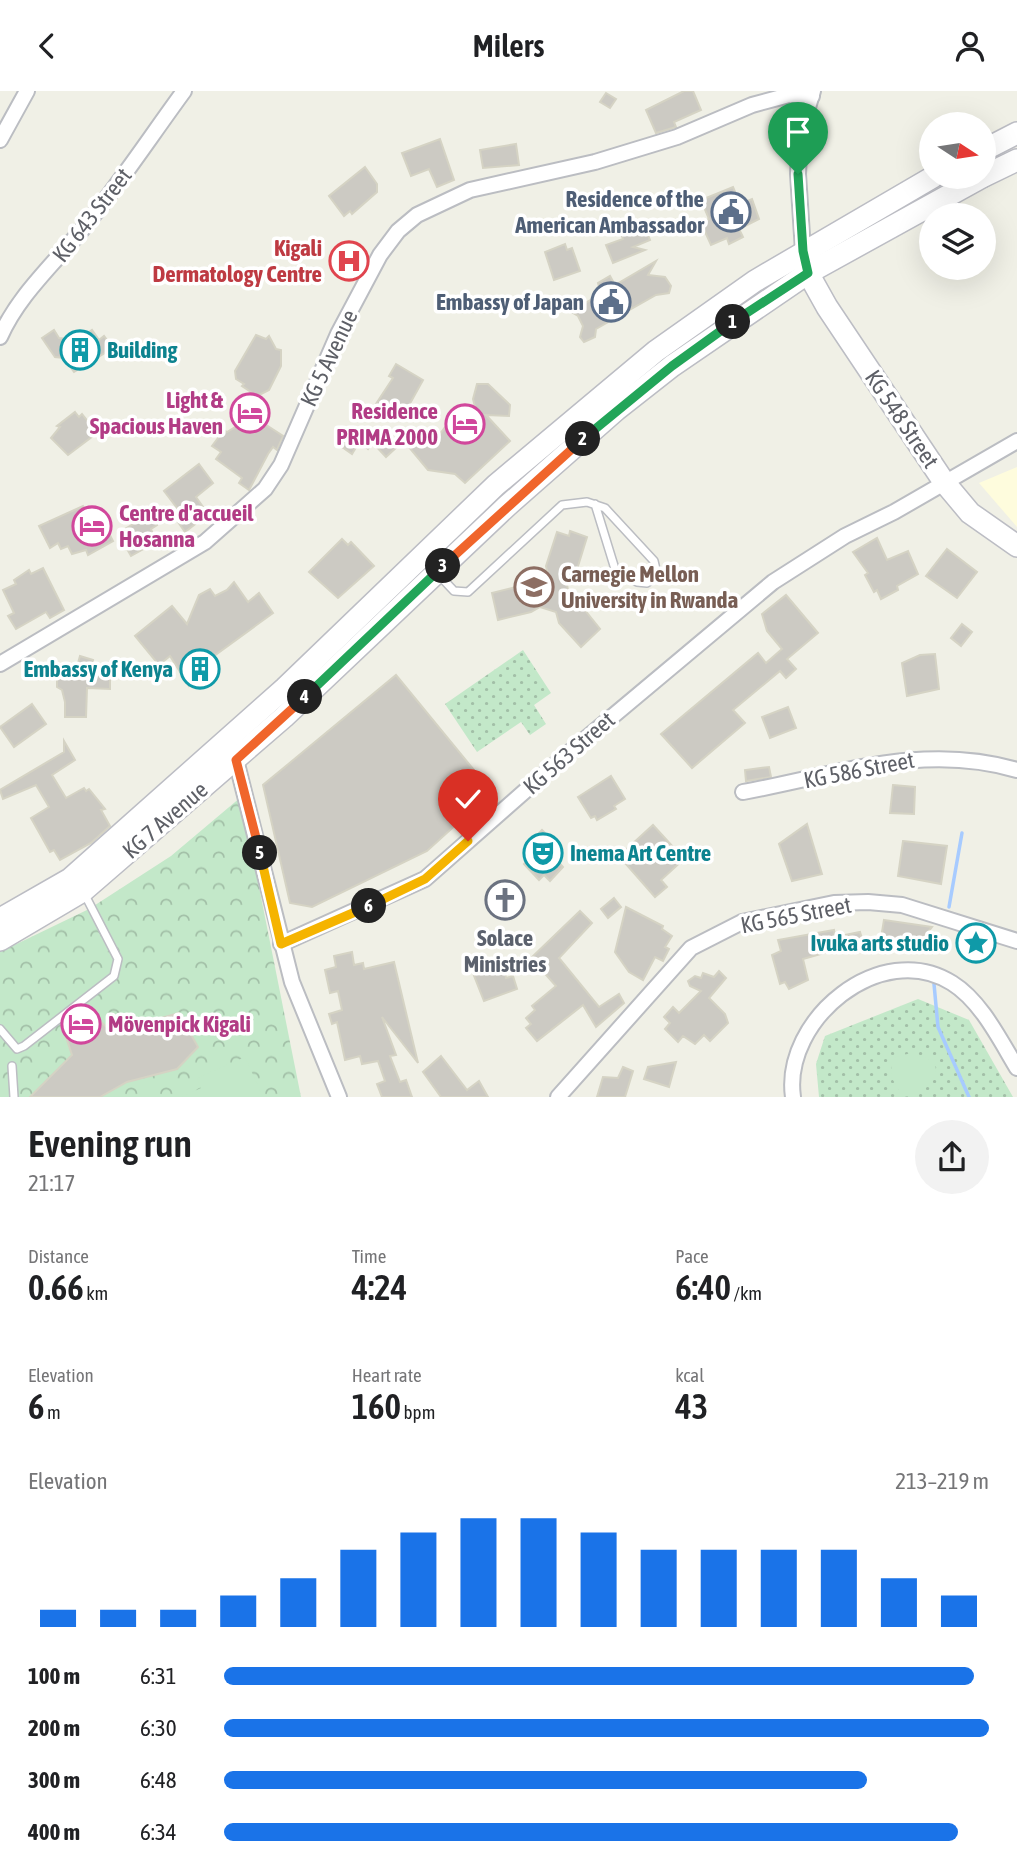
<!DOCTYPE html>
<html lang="en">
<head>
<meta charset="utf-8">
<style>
	body { margin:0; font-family:"Asap Condensed",sans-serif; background:#f2f2f2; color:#202124; height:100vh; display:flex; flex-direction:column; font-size:26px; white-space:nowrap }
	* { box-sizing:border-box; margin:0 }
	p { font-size:23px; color:#757577 }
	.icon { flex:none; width:38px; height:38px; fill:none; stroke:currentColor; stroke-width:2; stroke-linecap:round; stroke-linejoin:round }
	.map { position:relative; height:1006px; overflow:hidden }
	.panel { display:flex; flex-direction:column; background:#fff; flex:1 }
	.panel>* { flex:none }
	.needle { width:46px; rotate:102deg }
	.buttons { position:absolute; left:919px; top:21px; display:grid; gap:14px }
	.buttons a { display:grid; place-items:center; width:77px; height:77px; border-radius:50%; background:#fff; box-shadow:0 7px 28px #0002; font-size:35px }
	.pin { position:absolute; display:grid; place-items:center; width:60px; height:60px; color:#fff; margin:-72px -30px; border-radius:50% 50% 50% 0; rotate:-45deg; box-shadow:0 0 7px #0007 }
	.pin .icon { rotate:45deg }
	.km { position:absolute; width:35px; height:35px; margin:-18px; border-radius:50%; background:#222; color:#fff; font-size:19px; line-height:35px; text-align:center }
	.round { display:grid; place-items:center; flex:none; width:74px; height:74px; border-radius:37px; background:#f2f2f2 }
	.overview { display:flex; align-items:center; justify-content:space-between; height:119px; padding:0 28px }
	h1 { font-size:38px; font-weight:600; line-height:52px }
	.metrics { display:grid; grid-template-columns:repeat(3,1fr); gap:10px; height:119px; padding:7px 28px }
	.metrics div { display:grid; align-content:center }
	.metrics b { font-size:35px; font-weight:600 }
	.metrics small { font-size:19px; font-weight:400 }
	.metrics p { font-size:19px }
	.chart { height:196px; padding:14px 28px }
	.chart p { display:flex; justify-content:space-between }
	.chart svg { width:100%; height:126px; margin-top:7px; stroke:#1a73e8; stroke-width:6 }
	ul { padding:0 28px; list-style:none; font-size:23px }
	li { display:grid; grid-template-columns:112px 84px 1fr; align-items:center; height:52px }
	li i { height:18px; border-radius:9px; background:#1a73e8 }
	header { display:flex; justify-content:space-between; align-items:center; height:91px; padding:0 28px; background:#fff; font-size:32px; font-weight:600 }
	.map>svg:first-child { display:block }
	.commercial { fill:#fefcdd }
	.grass { fill:url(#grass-dots) }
	.forest { fill:url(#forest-crowns) }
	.pitch { fill:#c3e8c9 }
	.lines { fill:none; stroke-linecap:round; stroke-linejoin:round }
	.stream { stroke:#a7cbff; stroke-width:3.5 }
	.building { fill:#cccac3; stroke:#d5d3c4; stroke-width:2 }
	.lane-casing { stroke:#bbbdc2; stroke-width:10 }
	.street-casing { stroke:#bbbdc2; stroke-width:18 }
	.secondary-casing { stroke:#bcbdc4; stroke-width:24 }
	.lane { stroke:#fff; stroke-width:7 }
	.street { stroke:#fff; stroke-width:14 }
	.secondary { stroke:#fff; stroke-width:21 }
	.split-1-casing { stroke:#fff; stroke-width:14 }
	.split-2-casing { stroke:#fff; stroke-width:14 }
	.split-3-casing { stroke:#fff; stroke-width:14 }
	.split-4-casing { stroke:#fff; stroke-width:14 }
	.split-5-casing { stroke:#fff; stroke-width:14 }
	.split-6-casing { stroke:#fff; stroke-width:14 }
	.split-7-casing { stroke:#fff; stroke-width:14 }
	.split-1 { stroke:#22a559; stroke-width:9 }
	.split-2 { stroke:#22a559; stroke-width:9 }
	.split-3 { stroke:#f0652b; stroke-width:9 }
	.split-4 { stroke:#22a559; stroke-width:9 }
	.split-5 { stroke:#f0652b; stroke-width:9 }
	.split-6 { stroke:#f5b400; stroke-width:9 }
	.split-7 { stroke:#f5b400; stroke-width:9 }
	.labels { text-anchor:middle; stroke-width:7; stroke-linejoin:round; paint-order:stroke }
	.service-label { font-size:23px; font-weight:bold; fill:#4e5e75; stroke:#fff; text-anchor:end }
	.street-label { font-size:23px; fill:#5e6067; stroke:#fff }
	.health-label { font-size:23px; font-weight:bold; fill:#be3a42; stroke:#fff; text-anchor:end }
	.culture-label { font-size:23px; font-weight:bold; fill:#0d838f; stroke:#fff; text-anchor:start }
	.hotel-label { font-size:23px; font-weight:bold; fill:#b23c85; stroke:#fff; text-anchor:end }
	.education-label { font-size:23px; font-weight:bold; fill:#785e54; stroke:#fff; text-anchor:start }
	.worship-label { font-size:23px; font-weight:bold; fill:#5b616d; stroke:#fff }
</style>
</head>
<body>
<header><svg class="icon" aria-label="back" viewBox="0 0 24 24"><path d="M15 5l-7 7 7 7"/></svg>Milers<svg class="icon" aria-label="person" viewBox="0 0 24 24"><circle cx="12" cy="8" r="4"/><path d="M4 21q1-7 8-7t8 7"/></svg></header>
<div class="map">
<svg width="1017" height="1006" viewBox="0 0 1017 1006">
	<defs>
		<pattern id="grass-dots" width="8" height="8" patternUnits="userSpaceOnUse" patternTransform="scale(1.75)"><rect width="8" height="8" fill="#c3e8c9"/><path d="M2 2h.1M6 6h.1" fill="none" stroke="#a2bfa7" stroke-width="1.8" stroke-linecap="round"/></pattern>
		<pattern id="forest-crowns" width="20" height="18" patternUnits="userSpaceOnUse" patternTransform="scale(1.75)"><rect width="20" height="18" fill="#c3e8c9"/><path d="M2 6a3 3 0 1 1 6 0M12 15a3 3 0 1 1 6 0" fill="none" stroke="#a2bfa7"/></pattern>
	</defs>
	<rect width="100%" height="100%" fill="#f0f0e6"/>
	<path class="commercial" d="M1017 376V436L979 392Z"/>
	<g class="grass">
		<path d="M523 559 551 602 534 614 546 633 530 644 521 631 477 661 445 613Z"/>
		<path d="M918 908 969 929 1013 1006H819L816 973 825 945Z"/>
	</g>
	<path class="forest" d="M241 706 301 1006H0V861L89 818 171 765Z"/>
	<g class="pitch">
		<path d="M911 962C946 969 940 985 918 1004L902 1006 892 987 891 973 896 966Z"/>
		<path d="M245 966 263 1006H181L201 997 197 987Z"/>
	</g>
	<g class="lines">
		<g class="stream">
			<path d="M949 816 962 742"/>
			<path d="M934 893 938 936 969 1006"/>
		</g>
	</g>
	<g class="building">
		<path d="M684 0H693L701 19 674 31 676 36 656 42 646 19Z"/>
		<path d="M606 2 616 8 610 17 600 11Z"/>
		<path d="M440 48 454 89 437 96 429 78 411 85 402 62Z"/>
		<path d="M516 53 519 74 483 77 480 59Z"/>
		<path d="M365 76 377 93V101L352 123 350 120 344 125 329 105Z"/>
		<path d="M733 96 740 113 752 108 759 128 739 138 743 146 729 153 727 147 711 154 701 132 709 128 701 109Z"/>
		<path d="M643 131 650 149 633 156 645 159 613 172 606 154 623 148 620 140Z"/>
		<path d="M565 153 567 159 572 157 580 180 554 189 545 161Z"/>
		<path d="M656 170 648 184 665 186 671 195 669 202 656 204 596 238 595 246 584 251 580 246 583 235 578 225 568 219 569 208 575 207 585 212 601 203 598 192 610 185 615 194Z"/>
		<path d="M54 239 59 247 78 249 92 239 99 249 104 245 113 257 74 281 64 267 55 266 42 247Z"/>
		<path d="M256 244 266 248 269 245 276 258 281 259V275L269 299 257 305 242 295 244 293 236 288 235 280Z"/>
		<path d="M396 273 423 289 402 327 376 313 393 287 389 285Z"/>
		<path d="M477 293H488L510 314 509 325 486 324 510 350 465 392 455 383 428 379 408 355 433 352 455 323 466 324 475 316 473 308Z"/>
		<path d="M75 321 79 326 82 323 97 342 68 364 51 347 60 336 57 335Z"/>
		<path d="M257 328 283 345 277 359 273 356 268 363 249 399 239 392 242 387 216 368 221 361 212 355 224 339 227 341 237 335 242 338Z"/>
		<path d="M363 340 374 350 368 358 357 348Z"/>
		<path d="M384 342 399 354 386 366 373 352Z"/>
		<path d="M348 347 358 353 352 363 342 356Z"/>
		<path d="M199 373 213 392 196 406 208 423 185 441 178 431 184 426 164 400Z"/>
		<path d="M83 415 90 428 99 423 113 450 88 464 86 459 72 463 68 455 61 458 58 452 50 457 39 435Z"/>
		<path d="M152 422 157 434 151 438 156 451 131 465 118 442Z"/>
		<path d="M570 440 587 446 575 485 567 492 569 509 580 513 600 538 581 556 559 532 556 521 540 516 531 521 498 529 492 502 524 494 534 496 548 484 546 475 557 441 569 445Z"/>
		<path d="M877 447 887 469 908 460 918 483 897 495 898 499 881 508 877 499 874 501 865 484 868 482 853 461Z"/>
		<path d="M342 448 348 454 351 451 374 475 338 507 309 481Z"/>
		<path d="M947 458 977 481 957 507 926 485Z"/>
		<path d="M43 477 64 519 50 527 46 521 16 538 8 525 14 522 3 499 16 493 14 489 29 479 31 483Z"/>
		<path d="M234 491 248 511 259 502 273 522 210 568 219 580 203 592 200 586 189 595 170 565 159 574 135 545 172 515 187 533 199 504 210 498 215 505 227 499Z"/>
		<path d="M786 504 818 542 787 568 796 578 786 587 780 580 733 619 745 632 692 677 661 643 758 562 766 572 782 558 767 540 762 523Z"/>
		<path d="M962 533 972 541 961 555 951 547Z"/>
		<path d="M935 563 939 598 907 605 902 572 920 564Z"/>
		<path d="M80 565 93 569 92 575H101V582H110V598L87 597 86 626H65V611L62 599 57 596V585L74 586Z"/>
		<path d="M396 584 492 701 427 760 312 816 290 812 263 694Z"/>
		<path d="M32 613 46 633 14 656 0 636Z"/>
		<path d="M788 616 796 637 770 647 762 626Z"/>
		<path d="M64 650 75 669 52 684 66 707 84 697 86 700 89 698 105 718 101 719 110 735 91 752 60 769 54 759 50 761 31 727 49 716 36 694 3 708 0 699 64 661Z"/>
		<path d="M769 676 771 686 746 690 745 679Z"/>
		<path d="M611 685 625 708 614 715 616 718 597 729 595 725 591 727 578 706Z"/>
		<path d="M893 694 915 696 914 723 890 722Z"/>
		<path d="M807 733 822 783 792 790 779 753Z"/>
		<path d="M653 734 684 768 661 789 667 796 655 806 619 765Z"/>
		<path d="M542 739 561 758 553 765 563 776 550 790 544 784 539 789 524 773 532 765 524 758Z"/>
		<path d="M903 750 947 755 941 793 898 785Z"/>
		<path d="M614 807 621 816 608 827 601 818Z"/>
		<path d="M626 816 663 835 662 838 672 845 665 856 669 858 663 870 655 866 643 889 629 881 615 861Z"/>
		<path d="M580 820 592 832 559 867 599 916 619 903 624 912 596 936 583 914 537 950 526 937 531 933 526 927 535 919 532 915 556 895 531 867Z"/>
		<path d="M884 829 932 836 919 852 885 848 882 841Z"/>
		<path d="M834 839 835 846 860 841 863 851 803 868 808 889 789 898 785 891 780 893 772 864 781 860 778 849Z"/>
		<path d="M352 861 354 874 363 872 364 878 394 871 418 972 382 926 396 964 390 965 400 991 406 989 412 1006H382L377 993 385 990 378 970 362 973 360 965 345 969 337 931 332 933 329 923 342 919 338 900 330 902 325 879 336 876 334 865Z"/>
		<path d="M502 865 506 887 513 885 517 898 484 910 471 877Z"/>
		<path d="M719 880 726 887 709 907 725 923 728 932 710 950 704 944 695 953 683 945 678 951 665 938 670 932 664 926 673 916 679 922 701 900 690 895 688 890 695 885 701 887 703 882 714 886Z"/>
		<path d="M91 922 112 941 179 922 198 956 177 978 127 991 100 1006H30L72 964 64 940Z"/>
		<path d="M441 965 467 999 479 990 488 1006H441L423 981Z"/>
		<path d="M676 971 669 996 644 988 648 976Z"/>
		<path d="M623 976 633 980 625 1006H597L603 986 618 987Z"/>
	</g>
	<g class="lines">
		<g class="lane-casing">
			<g id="lane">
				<path d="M438 483 454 500 468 501 562 414 587 411 605 417 654 470C657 480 657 485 647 492L637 491 615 478 595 413"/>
				<path d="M0 938 17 958 24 955 114 885 118 868 84 802"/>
				<path d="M12 975 14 1006"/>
			</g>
		</g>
		<g class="street-casing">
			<g id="street">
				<path d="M0 49 27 0"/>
				<path d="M803 160 798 83 800 43 813 0"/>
				<path d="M0 246C19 203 55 172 85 135 120 92 151 45 184 0"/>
				<path d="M0 573 205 451 265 398 281 374 338 243 380 164 398 140 417 124 470 99 595 71 677 46 752 14 789 4 812 5"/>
				<path d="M236 669 292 891 339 1006"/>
				<path d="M743 701C836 684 923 651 1017 679"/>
				<path d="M281 853 425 788 558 671 773 491 845 445 894 421 1017 350"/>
				<path d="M558 1006 691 857 742 831 834 812 868 811 902 814 1017 850"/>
				<path d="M793 1006C782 929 881 847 952 892 981 910 1000 949 1017 977"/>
			</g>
		</g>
		<g class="secondary-casing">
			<g id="secondary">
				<path d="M984 59 1017 42"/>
				<path d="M984 85 1017 69"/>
				<path d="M805 169 808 182 827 216 944 391 970 422 1017 455"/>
				<path d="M0 828 70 788 285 597 496 394 656 260 755 190 933 86"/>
				<path d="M0 849 83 800 284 626 507 415 616 319 672 275 808 182 982 86"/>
			</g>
		</g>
		<use href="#lane" class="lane"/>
		<use href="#street" class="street"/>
		<use href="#secondary" class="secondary"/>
	</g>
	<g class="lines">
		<g class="split-1-casing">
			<path id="split-1" d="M733 231 808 182 803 160 798 83"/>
		</g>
		<g class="split-2-casing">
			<path id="split-2" d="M583 348 672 275 733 231"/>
		</g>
		<g class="split-3-casing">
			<path id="split-3" d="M443 475 583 348"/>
		</g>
		<g class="split-4-casing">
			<path id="split-4" d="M305 606 443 475"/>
		</g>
		<g class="split-5-casing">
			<path id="split-5" d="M260 762 236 669 305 606"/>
		</g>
		<g class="split-6-casing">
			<path id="split-6" d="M260 762 281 853 369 815"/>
		</g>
		<g class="split-7-casing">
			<path id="split-7" d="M369 815 425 788 468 750"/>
		</g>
		<use href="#split-1" class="split-1"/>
		<use href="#split-2" class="split-2"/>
		<use href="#split-3" class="split-3"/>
		<use href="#split-4" class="split-4"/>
		<use href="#split-5" class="split-5"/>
		<use href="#split-6" class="split-6"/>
		<use href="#split-7" class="split-7"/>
	</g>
	<defs>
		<g id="civic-ring" transform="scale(2.0125)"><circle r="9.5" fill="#fff" stroke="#5c6f8a" stroke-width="1.5"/><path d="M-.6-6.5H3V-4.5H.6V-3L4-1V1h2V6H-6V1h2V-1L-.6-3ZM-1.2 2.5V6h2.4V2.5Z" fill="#5c6f8a"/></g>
		<g id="hospital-ring" transform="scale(2.0125)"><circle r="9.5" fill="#fff" stroke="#e0444e" stroke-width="1.5"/><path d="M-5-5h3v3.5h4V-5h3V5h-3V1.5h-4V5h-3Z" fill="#e0444e"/></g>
		<g id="building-ring" transform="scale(2.0125)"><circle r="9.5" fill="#fff" stroke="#0f9aa8" stroke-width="1.5"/><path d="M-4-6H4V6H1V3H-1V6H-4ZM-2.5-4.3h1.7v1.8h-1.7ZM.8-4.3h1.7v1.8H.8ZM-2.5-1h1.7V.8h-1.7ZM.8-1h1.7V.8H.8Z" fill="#0f9aa8"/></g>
		<g id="hotel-ring" transform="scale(2.0125)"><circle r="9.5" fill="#fff" stroke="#d1479c" stroke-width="1.5"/><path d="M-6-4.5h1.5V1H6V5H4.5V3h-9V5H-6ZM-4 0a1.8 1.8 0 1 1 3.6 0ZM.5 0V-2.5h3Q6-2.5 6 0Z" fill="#d1479c"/></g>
		<g id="university-ring" transform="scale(2.0125)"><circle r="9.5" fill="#fff" stroke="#8d6e63" stroke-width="1.5"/><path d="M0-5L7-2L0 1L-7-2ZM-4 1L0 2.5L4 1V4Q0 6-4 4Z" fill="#8d6e63"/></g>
		<g id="theatre-ring" transform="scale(2.0125)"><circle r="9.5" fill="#fff" stroke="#0f9aa8" stroke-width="1.5"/><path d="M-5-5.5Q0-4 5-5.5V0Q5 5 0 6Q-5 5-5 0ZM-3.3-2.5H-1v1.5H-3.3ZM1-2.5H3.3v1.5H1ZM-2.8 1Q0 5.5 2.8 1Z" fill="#0f9aa8"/></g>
		<g id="church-ring" transform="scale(2.0125)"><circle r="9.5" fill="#fff" stroke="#6b7280" stroke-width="1.5"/><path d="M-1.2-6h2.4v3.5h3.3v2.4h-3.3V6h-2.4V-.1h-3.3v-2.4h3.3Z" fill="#6b7280"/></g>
		<g id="sight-ring" transform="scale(2.0125)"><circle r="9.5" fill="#fff" stroke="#0f9aa8" stroke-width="1.5"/><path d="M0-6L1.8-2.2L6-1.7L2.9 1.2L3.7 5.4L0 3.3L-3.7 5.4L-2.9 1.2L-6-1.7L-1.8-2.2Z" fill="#0f9aa8"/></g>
	</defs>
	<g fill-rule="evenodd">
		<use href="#civic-ring" x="731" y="121"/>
		<use href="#hospital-ring" x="349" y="170"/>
		<use href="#civic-ring" x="611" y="211"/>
		<use href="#building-ring" x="80" y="259"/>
		<use href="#hotel-ring" x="250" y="322"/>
		<use href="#hotel-ring" x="465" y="333"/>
		<use href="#hotel-ring" x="92" y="435"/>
		<use href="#university-ring" x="534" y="496"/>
		<use href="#building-ring" x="200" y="578"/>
		<use href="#theatre-ring" x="543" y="762"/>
		<use href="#church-ring" x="505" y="809"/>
		<use href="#sight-ring" x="976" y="852"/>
		<use href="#hotel-ring" x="81" y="933"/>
	</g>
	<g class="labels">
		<g class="service-label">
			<text x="704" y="116">Residence of the<tspan x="704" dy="26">American Ambassador</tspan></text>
			<text x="584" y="219">Embassy of Japan</text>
		</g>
		<g class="street-label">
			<text transform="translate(92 124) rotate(-52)" y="8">KG 643 Street</text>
			<text transform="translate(329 267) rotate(-65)" y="8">KG 5 Avenue</text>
			<text transform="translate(902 328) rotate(56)" y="8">KG 548 Street</text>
			<text transform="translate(569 662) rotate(-41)" y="8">KG 563 Street</text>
			<text transform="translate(859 679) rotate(-11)" y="8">KG 586 Street</text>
			<text transform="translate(165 729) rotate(-41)" y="8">KG 7 Avenue</text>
			<text transform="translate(796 824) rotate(-11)" y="8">KG 565 Street</text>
		</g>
		<g class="health-label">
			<text x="322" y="165">Kigali<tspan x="322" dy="26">Dermatology Centre</tspan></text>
		</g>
		<g class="culture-label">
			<text x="107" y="267">Building</text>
			<text x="173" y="586" text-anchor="end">Embassy of Kenya</text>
			<text x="570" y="770">Inema Art Centre</text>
			<text x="949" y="860" text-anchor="end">Ivuka arts studio</text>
		</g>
		<g class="hotel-label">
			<text x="223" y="317">Light &amp;<tspan x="223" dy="26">Spacious Haven</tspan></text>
			<text x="438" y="328">Residence<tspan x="438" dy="26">PRIMA 2000</tspan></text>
			<text x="119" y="430" text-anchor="start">Centre d'accueil<tspan x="119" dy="26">Hosanna</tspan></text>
			<text x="108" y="941" text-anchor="start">Mövenpick Kigali</text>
		</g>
		<g class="education-label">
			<text x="561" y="491">Carnegie Mellon<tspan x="561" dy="26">University in Rwanda</tspan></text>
		</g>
		<g class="worship-label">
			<text x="505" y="855">Solace<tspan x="505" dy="26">Ministries</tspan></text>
		</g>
	</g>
</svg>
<div class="buttons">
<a><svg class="needle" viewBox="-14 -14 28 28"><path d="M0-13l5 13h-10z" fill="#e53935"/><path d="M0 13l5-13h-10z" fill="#757577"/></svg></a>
<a><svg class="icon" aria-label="layers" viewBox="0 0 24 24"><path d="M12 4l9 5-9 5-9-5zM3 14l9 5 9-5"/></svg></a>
</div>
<div class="pin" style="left:798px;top:83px;background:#1e9e55"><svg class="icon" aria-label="arrive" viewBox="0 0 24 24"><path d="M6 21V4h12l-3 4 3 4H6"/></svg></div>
<div class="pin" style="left:468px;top:750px;background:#d93025"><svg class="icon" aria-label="check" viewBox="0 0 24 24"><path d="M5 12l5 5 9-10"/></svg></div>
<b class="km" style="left:733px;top:231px">1</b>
<b class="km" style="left:583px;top:348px">2</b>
<b class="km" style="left:443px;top:475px">3</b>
<b class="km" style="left:305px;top:606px">4</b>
<b class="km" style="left:260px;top:762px">5</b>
<b class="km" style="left:369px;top:815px">6</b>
</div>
<section class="panel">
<div class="overview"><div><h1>Evening run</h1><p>21:17</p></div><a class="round"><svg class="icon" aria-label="share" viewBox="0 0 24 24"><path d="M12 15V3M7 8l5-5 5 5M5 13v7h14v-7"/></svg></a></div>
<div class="metrics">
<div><p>Distance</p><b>0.66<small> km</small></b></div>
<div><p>Time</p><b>4:24</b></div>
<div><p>Pace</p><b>6:40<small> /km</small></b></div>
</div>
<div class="metrics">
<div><p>Elevation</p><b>6<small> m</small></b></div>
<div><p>Heart rate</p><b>160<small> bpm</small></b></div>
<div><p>kcal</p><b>43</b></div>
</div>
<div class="chart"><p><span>Elevation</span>213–219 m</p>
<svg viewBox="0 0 160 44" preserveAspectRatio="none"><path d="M5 44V38M15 44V38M25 44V38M35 44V33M45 44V27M55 44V17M65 44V11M75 44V6M85 44V6M95 44V11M105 44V17M115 44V17M125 44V17M135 44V17M145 44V27M155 44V33"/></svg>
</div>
<ul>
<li><b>100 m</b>6:31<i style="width:98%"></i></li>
<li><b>200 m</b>6:30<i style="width:100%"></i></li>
<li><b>300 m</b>6:48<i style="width:84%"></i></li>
<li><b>400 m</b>6:34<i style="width:96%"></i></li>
</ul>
</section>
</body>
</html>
